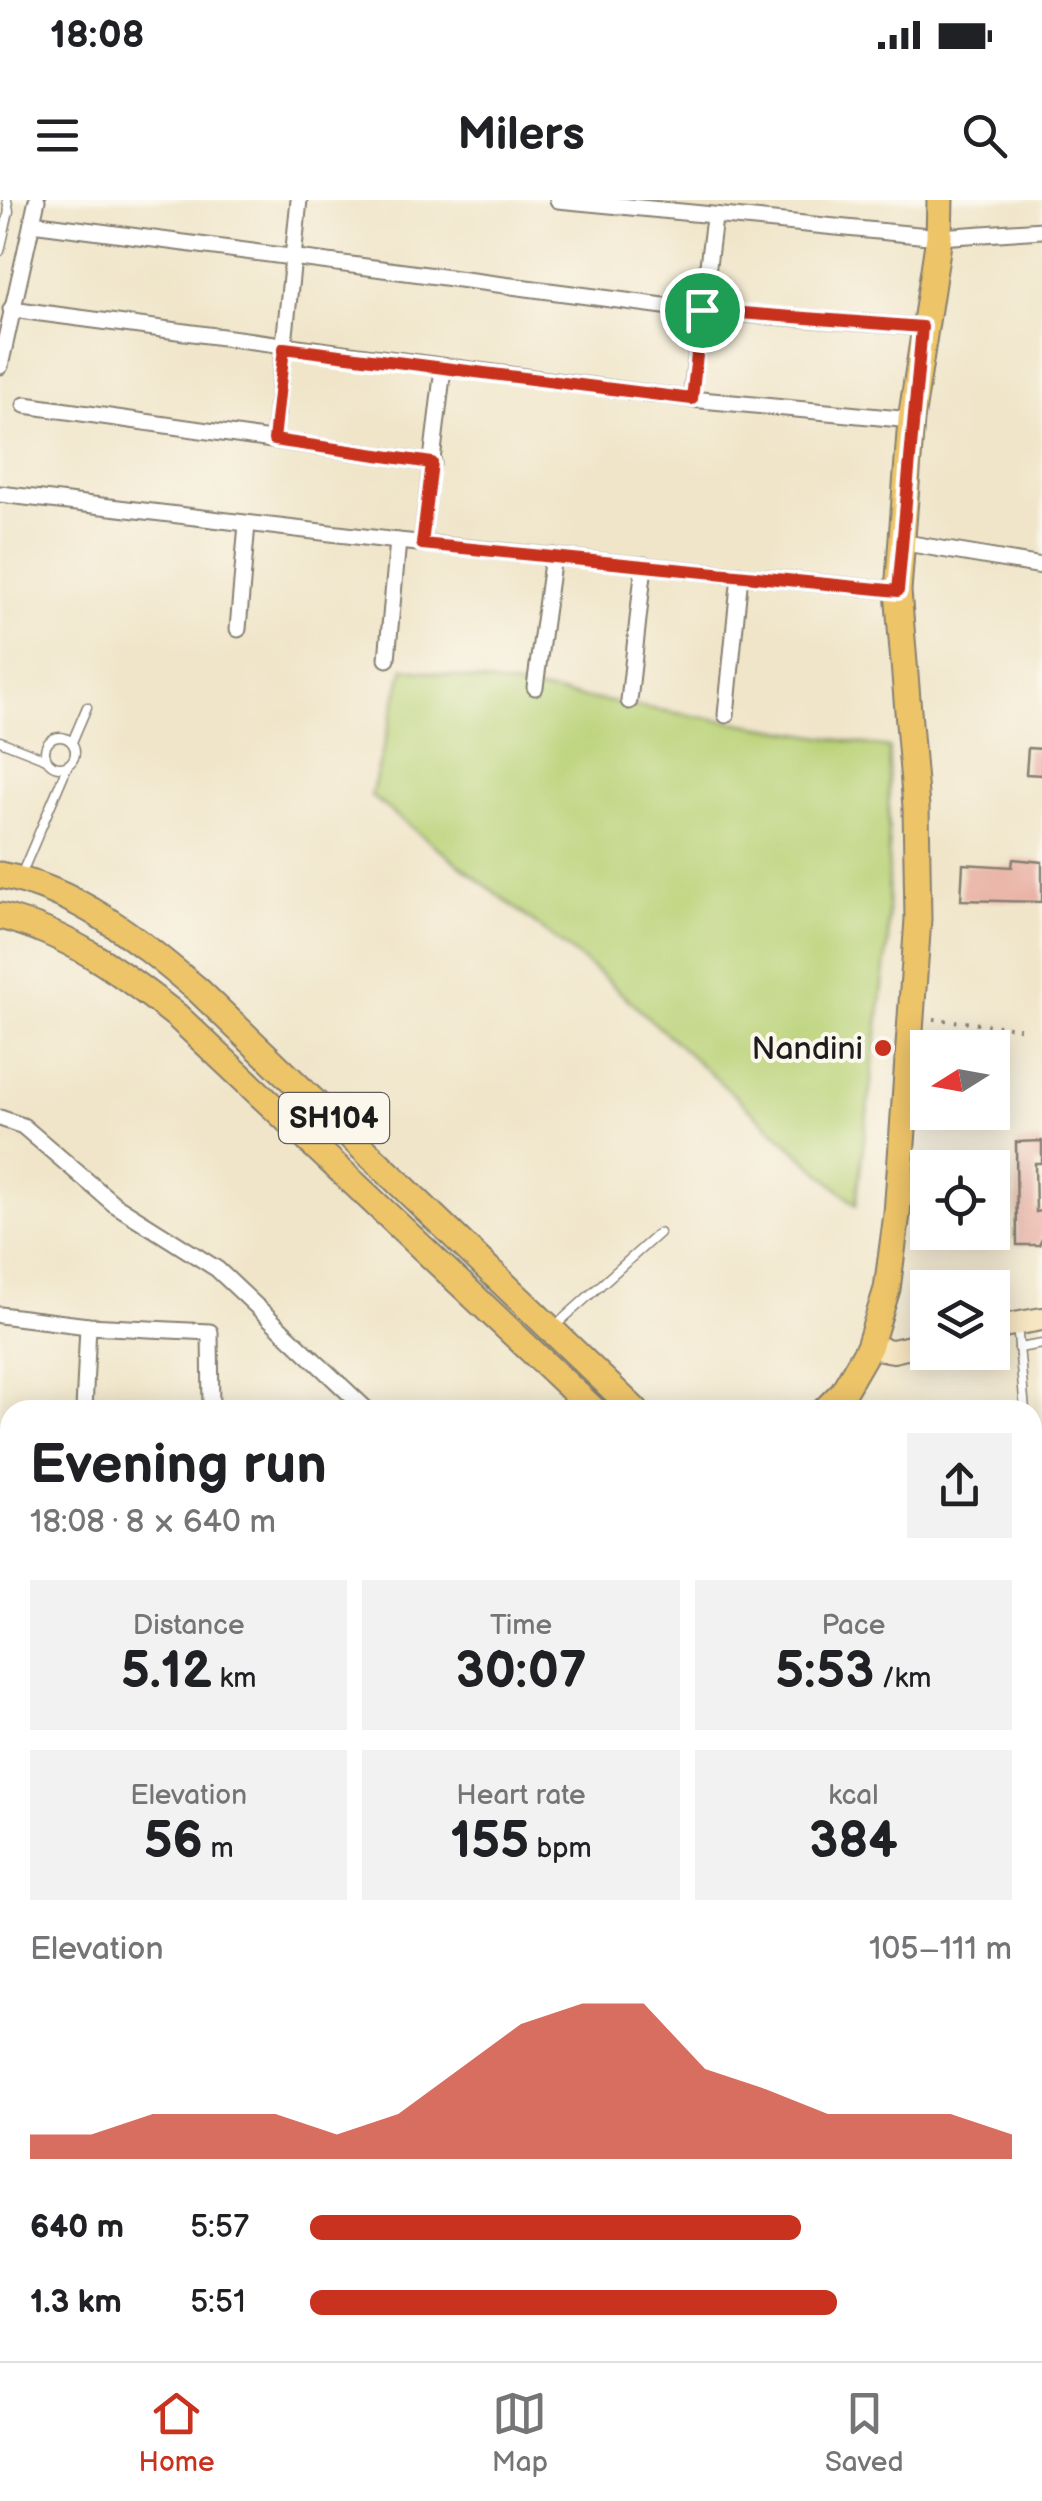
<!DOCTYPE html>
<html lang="en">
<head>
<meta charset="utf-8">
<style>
	body { margin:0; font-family:"Balsamiq Sans",sans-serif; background:#f2f2f2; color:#202124; height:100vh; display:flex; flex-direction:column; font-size:38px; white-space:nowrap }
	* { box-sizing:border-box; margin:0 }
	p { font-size:32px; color:#757577 }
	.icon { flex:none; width:55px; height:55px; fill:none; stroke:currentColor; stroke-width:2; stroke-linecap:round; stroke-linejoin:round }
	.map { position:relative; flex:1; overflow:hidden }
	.details { position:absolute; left:0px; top:1200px; width:1042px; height:962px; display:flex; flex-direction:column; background:#fff; border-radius:30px 30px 0 0; box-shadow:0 5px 25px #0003 }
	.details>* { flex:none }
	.needle { width:65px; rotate:259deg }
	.buttons { position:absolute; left:910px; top:830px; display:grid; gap:20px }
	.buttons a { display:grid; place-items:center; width:100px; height:100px; border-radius:0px; background:#fff; box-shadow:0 5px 25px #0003; font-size:50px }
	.pin { position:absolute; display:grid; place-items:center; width:85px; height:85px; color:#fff; margin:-42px; border:5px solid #fff; border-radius:50%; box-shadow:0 2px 10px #0007 }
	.round { display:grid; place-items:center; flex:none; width:105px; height:105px; border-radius:0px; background:#f2f2f2 }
	.headline { display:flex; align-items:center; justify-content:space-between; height:170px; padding:0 30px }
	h1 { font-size:55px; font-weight:600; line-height:75px }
	.figures { display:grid; grid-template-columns:repeat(3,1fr); gap:15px; height:170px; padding:10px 30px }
	.figures div { display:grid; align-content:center; border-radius:0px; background:#f2f2f2; text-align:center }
	.figures b { font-size:50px; font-weight:600 }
	.figures small { font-size:28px; font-weight:400 }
	.figures p { font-size:28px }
	.chart { height:280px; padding:20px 30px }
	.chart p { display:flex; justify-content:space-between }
	.chart svg { width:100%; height:180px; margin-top:10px; fill:#c8321e; opacity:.7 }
	ul { padding:0 30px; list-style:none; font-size:32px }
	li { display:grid; grid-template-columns:160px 120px 1fr; align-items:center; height:75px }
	li i { height:25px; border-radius:12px; background:#c8321e }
	.status { display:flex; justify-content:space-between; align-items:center; height:70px; padding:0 50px; background:#fff; direction:ltr }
	.status svg { height:28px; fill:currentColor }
	header { display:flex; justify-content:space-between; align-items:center; height:130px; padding:0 30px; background:#fff; font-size:45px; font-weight:600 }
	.dock { display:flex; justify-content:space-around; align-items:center; height:140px; border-top:2px solid #e0e0e0; background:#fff; font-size:28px; color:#757577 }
	.dock a { display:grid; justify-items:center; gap:5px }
	.dock .on { color:#c8321e }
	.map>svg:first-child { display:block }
	.green { fill:#b9d277; stroke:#6a774a; stroke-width:2.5 }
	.building { fill:#e9b1a5 }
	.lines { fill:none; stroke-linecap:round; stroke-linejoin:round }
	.lane-casing { stroke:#868072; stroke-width:11 }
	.street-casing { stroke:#868072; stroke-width:19 }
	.secondary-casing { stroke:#868072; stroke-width:26 }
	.primary-casing { stroke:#868072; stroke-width:29 }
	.path { stroke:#868072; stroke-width:4; stroke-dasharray:2.5 8; stroke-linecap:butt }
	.lane { stroke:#fff; stroke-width:8 }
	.street { stroke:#fff; stroke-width:15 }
	.secondary { stroke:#f8e7c3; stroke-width:22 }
	.primary { stroke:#eec469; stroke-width:25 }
	.route-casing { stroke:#fff; stroke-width:20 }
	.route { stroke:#c8321e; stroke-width:12 }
	.poi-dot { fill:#c8321e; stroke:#fbf7ec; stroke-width:4 }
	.labels { text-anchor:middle; stroke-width:8; stroke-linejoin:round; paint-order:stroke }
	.shield { fill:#fbf7ec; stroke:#5f5e5a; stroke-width:2.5 }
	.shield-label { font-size:30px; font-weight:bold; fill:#1c1c1c }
	.poi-label { font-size:32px; fill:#1c1c1c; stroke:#fbf7ec; text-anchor:end }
</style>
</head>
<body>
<div class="status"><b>18:08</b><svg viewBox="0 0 49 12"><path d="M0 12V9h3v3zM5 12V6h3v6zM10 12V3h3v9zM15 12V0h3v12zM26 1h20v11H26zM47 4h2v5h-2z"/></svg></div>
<header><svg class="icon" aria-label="menu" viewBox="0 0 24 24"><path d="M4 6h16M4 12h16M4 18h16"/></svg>Milers<svg class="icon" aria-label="search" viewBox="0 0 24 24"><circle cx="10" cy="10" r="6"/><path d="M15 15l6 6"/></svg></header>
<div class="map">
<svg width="1042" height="2161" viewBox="0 0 1042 2161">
	<rect width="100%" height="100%" fill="#fbf7ec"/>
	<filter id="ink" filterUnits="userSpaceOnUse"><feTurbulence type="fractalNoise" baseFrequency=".01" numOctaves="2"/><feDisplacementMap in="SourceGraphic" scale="20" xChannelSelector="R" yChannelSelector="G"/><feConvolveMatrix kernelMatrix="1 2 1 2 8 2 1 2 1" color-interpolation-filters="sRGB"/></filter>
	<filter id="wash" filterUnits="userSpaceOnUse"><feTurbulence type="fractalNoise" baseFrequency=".0048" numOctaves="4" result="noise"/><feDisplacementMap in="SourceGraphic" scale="40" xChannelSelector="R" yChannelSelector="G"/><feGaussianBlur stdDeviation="2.25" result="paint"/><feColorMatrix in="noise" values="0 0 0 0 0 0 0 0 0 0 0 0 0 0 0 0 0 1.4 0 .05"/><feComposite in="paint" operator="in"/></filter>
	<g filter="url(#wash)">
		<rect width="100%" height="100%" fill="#f0e5c9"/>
		<path class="green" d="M404 468 889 548 888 744 856 1005 601 775 371 596Z"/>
		<g id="blocks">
			<g class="building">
				<path d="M1028 548 1042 549V575L1026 574Z"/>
				<path d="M1013 659 1042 662V702L961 700 963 664 1012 667Z"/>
				<path d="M1042 941V963H1035L1036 1012 1042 1011V1039L1039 1045H1017L1016 942Z"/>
			</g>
		</g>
	</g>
	<g filter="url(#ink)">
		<use href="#blocks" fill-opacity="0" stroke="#868072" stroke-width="2.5"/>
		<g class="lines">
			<g class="lane-casing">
				<g id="lane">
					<path d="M0 51 9 11 7 0"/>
					<circle cx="60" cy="552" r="15"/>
					<path d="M0 541 46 559"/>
					<path d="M72 542 87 507"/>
					<path d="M21 675 67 567"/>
					<path d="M1017 1125 1025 1210"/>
					<path d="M555 1126 659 1033"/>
					<path d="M1019 1148 1042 1144"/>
					<path d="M1032 1686 1042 1673"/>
					<path d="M1032 1708 1042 1716"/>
				</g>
			</g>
			<g class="street-casing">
				<g id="street">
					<path d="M558 0 939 37 1042 30"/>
					<path d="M32 23 702 111 922 127"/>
					<path d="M11 109 691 199 911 220"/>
					<path d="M0 166 37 0"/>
					<path d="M691 199 714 18"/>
					<path d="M25 205 433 263"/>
					<path d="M274 240 299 0"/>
					<path d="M0 294 398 341 898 391"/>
					<path d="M900 342 1042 366"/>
					<path d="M422 344 443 168"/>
					<path d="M238 429 247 324"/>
					<path d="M387 459 398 341"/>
					<path d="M535 487 553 356"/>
					<path d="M629 501 644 365"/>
					<path d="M726 515 740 375"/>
					<path d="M0 918 23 926 114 1004 217 1069 367 1210"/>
					<path d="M0 1115 88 1126 210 1132 211 1210"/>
					<path d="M84 1210 88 1126"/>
					<path d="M0 1263 10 1267"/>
					<path d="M0 1357 10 1365"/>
					<path d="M0 1452 10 1456"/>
					<path d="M0 1633H10V1605"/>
					<path d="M0 1817 10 1818"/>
					<path d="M1032 1856 1042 1863"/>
					<path d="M1032 2121 1042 2116"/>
					<path d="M1032 2147 1042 2150"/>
					<path d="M249 2161 268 2152"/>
					<path d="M476 2161V2152"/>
				</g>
			</g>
			<g class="secondary-casing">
				<g id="secondary">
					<path d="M992 1128 1042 1119"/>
					<path d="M869 1147 893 1151 928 1143"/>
					<path d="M0 1564 10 1566"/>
					<path d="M509 2152 538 2161"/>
					<path d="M407 2161V2152"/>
				</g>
			</g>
			<g class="primary-casing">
				<g id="primary">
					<path d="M0 675C79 690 138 740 198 790L635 1210"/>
					<path d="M0 716C69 733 122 773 177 816L594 1210"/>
					<path d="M825 1210 843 1192 869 1147 887 1089 897 1014 918 719 916 607 898 391 911 220 939 37 940 0"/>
					<path d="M1032 1620 1042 1629"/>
					<path d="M1032 1648 1042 1658"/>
				</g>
			</g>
			<path class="path" d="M934 819 1028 829"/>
			<use href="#lane" class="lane"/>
			<use href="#street" class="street"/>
			<use href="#secondary" class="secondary"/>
			<use href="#primary" class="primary"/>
		</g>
	</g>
	<g class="lines" filter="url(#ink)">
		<g class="route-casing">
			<path id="route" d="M702 110 922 127 898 391 422 344 432 263 274 240 284 148 692 199Z"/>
		</g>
		<use href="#route" class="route"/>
	</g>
	<circle class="poi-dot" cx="883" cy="848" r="10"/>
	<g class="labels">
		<rect class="shield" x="279" y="893" width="110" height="50" rx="8"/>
		<g class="shield-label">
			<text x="334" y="928">SH104</text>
		</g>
		<g class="poi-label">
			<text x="863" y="859">Nandini</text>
		</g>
	</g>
</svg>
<div class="buttons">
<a><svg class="needle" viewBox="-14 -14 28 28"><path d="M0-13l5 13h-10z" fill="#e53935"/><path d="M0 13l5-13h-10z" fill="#757577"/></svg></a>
<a><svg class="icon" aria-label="locate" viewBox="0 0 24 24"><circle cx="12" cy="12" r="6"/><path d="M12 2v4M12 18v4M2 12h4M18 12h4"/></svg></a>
<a><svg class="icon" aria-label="layers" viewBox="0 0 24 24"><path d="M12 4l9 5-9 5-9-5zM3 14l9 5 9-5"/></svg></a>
</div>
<div class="pin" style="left:702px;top:110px;background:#1e9e55"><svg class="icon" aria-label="arrive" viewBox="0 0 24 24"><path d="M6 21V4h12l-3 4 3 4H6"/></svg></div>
<section class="details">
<div class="headline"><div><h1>Evening run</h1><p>18:08 · 8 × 640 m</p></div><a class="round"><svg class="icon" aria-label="share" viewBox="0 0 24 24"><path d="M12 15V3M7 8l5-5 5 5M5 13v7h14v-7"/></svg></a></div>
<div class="figures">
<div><p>Distance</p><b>5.12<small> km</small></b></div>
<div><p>Time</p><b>30:07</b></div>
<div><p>Pace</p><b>5:53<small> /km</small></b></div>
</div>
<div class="figures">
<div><p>Elevation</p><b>56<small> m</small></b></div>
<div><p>Heart rate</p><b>155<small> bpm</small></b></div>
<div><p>kcal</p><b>384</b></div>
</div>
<div class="chart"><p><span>Elevation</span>105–111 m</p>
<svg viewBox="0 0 160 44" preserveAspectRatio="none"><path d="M0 44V38L10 38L20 33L30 33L40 33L50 38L60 33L70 22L80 11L90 6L100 6L110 22L120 27L130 33L140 33L150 33L160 38V44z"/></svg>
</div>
<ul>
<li><b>640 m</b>5:57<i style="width:70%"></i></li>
<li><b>1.3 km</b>5:51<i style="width:75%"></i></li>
</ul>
</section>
</div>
<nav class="dock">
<a class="on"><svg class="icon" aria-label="home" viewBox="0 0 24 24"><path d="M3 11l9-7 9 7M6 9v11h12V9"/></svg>Home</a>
<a><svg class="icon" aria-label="map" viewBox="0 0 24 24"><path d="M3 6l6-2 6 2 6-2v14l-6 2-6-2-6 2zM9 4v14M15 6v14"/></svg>Map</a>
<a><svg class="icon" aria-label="saved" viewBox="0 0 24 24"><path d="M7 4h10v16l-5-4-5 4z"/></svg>Saved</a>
</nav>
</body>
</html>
